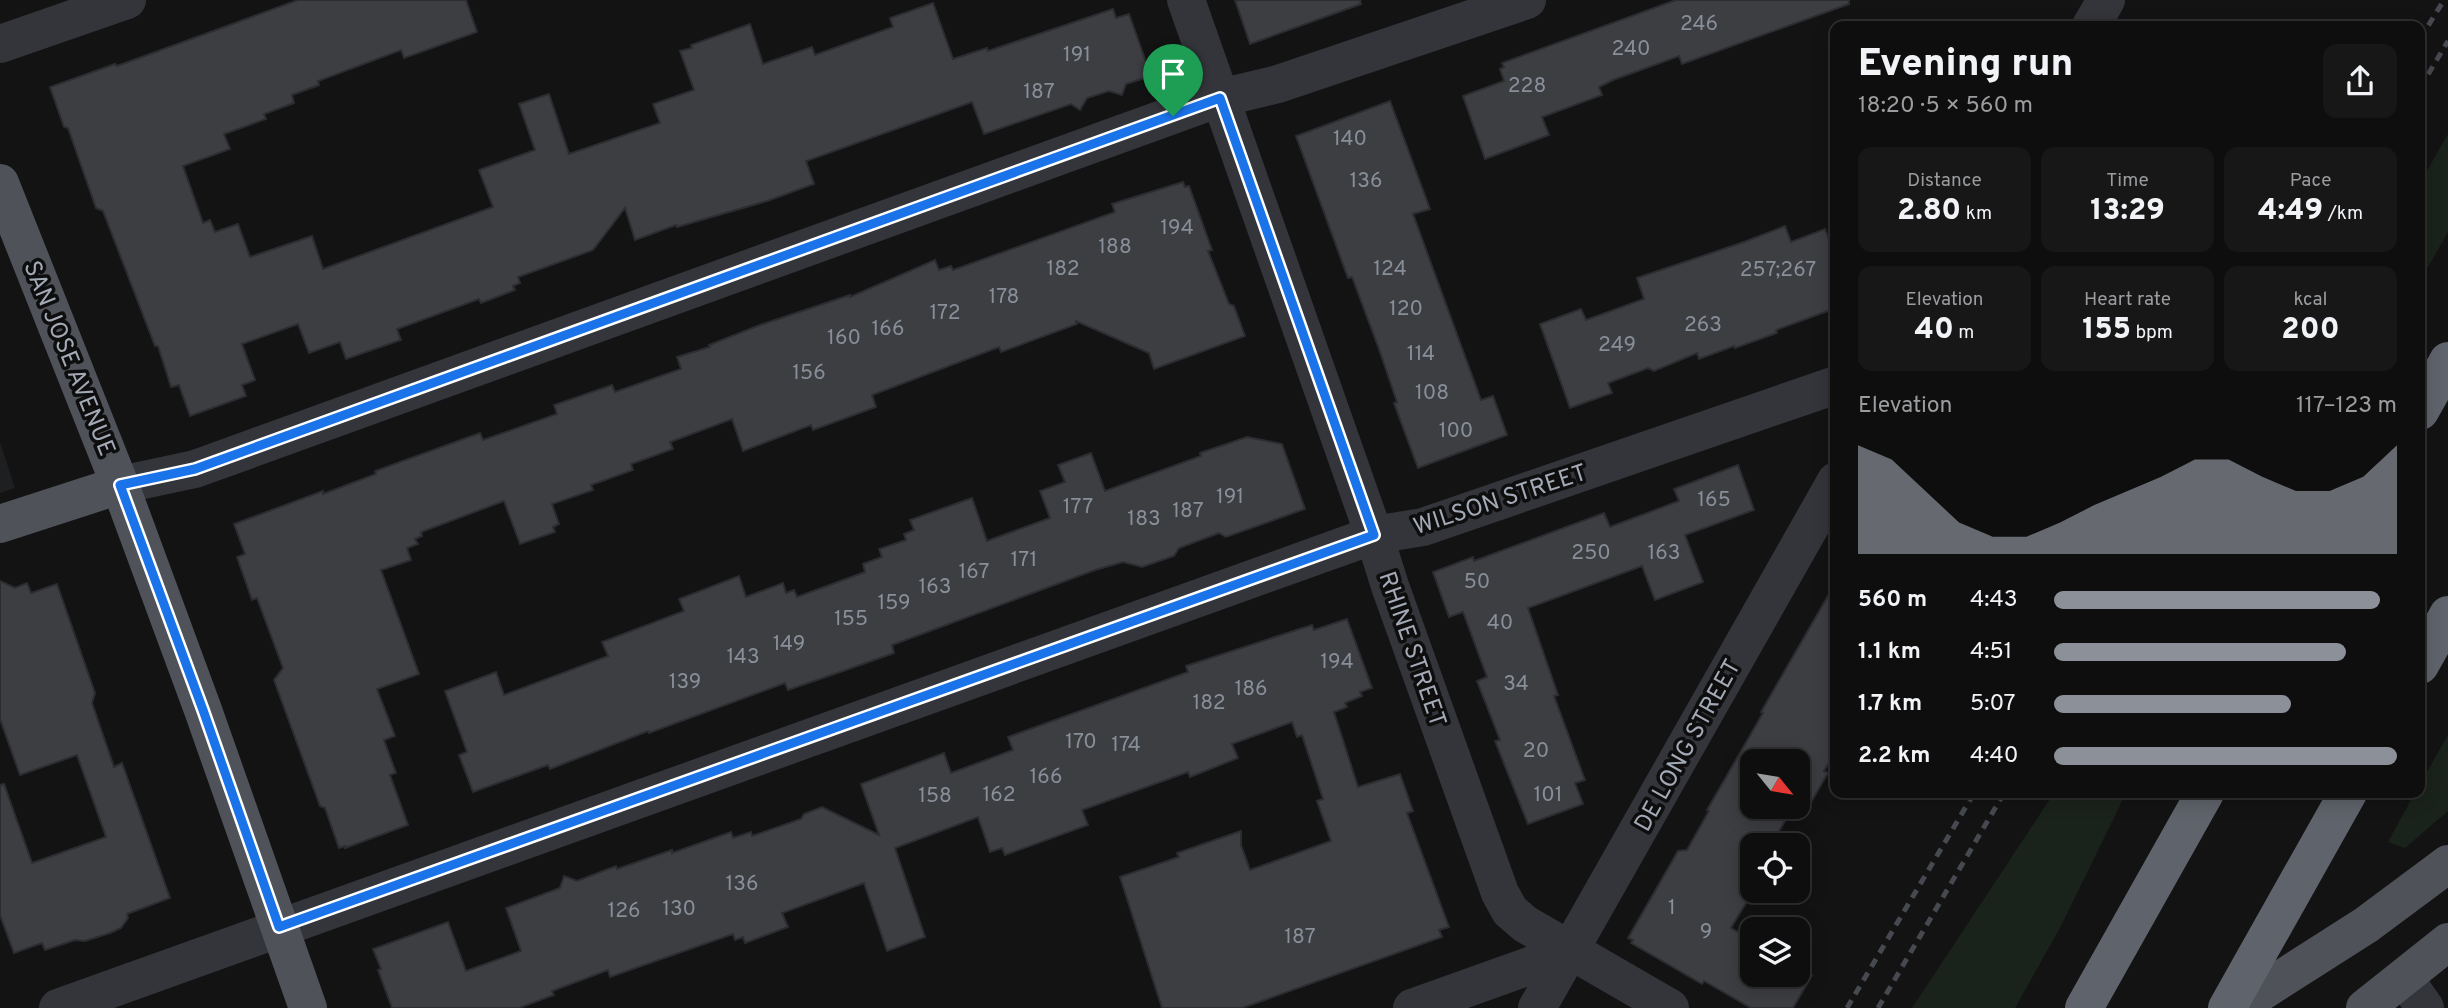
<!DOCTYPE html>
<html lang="en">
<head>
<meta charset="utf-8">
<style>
	body { margin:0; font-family:Overpass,sans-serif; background:#171718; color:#f1f3f6; height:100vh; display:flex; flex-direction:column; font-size:26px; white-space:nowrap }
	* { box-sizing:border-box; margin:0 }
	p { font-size:23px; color:#9b9c9e }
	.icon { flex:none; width:38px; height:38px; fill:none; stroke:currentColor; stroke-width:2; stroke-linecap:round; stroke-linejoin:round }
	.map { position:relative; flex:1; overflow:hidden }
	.sheet { position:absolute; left:1830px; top:21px; width:595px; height:777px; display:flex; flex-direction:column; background:#0e0e0f; border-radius:14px; box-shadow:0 4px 18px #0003,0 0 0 2px #2e2e2f }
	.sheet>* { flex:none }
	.needle { width:46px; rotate:120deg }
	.fabs { position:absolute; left:1740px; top:749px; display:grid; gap:14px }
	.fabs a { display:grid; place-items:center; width:70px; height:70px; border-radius:14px; background:#0e0e0f; box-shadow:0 4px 18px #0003,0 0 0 2px #2e2e2f; font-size:35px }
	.pin { position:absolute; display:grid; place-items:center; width:60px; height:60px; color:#fff; margin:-72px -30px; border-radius:50% 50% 50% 0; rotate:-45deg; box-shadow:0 0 7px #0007 }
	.pin .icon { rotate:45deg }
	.round { display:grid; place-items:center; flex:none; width:74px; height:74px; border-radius:14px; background:#171718 }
	.head { display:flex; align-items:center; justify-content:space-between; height:119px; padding:0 28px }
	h1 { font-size:38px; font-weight:800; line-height:52px }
	.metrics { display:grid; grid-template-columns:repeat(3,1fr); gap:10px; height:119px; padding:7px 28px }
	.metrics div { display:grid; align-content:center; border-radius:14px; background:#171718; text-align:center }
	.metrics b { font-size:30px; font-weight:800 }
	.metrics small { font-size:19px; font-weight:400 }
	.metrics p { font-size:19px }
	.chart { height:196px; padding:14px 28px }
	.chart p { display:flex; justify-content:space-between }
	.chart svg { width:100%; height:126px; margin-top:7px; fill:#8c9099; opacity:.7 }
	ul { padding:0 28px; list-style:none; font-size:23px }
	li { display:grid; grid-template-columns:112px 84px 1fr; align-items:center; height:52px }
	li i { height:18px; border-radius:9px; background:#8c9099 }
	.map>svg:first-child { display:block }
	.built { fill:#1e1f21 }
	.green { fill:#1a231b }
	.building { fill:#3c3e42; stroke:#2c2d31; stroke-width:2 }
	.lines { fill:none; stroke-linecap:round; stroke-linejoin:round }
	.minor { stroke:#33353a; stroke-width:38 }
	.major { stroke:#4f5259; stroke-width:38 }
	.highway { stroke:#5f636b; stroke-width:38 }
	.rail { stroke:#46494f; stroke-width:5; stroke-dasharray:9 7; stroke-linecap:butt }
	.route-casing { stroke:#fff; stroke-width:14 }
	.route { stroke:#1a73e8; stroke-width:9 }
	.labels { text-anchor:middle; stroke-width:7; stroke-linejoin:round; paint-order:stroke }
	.number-label { font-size:21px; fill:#898f99 }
	.street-label { font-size:24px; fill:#a3aab6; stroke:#0e0e0f }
</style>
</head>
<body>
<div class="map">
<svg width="2448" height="1008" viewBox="0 0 2448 1008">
	<rect width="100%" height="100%" fill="#131314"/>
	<path class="built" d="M0 442 15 488 0 493Z"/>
	<g class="green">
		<path d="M2448 134V232L2420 281V183Z"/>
		<path d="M2448 735V811L2405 848 2388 842 2415 793H2420V784Z"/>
		<path d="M2054 793H2126L2061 926 2015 1008H1912Z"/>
	</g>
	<g class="building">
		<path d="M298 0H466L477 32 404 58 401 50 318 81 319 85 292 95 294 103 264 114 266 119 224 134 230 149 183 166 203 223 210 220 215 232 238 224 250 257 312 236 323 269 493 207 479 170 535 150 519 104 549 94 569 154 660 123 653 104 694 90 680 51 692 48 691 45 750 24 763 64 812 47 815 55 893 27 890 18 933 3 953 59 987 48 988 51 1113 9 1116 18 1129 14 1151 76 1126 84 1122 95 1109 91 1087 98 1080 110 1071 104 984 134 972 102 806 161 814 184 767 201 677 227 676 225 635 240 625 208 593 250 518 277 520 283 513 286 515 290 481 303 479 299 397 329 401 340 346 359 340 342 309 353 298 324 242 344 255 380 242 385 246 396 190 416 179 385 171 387 158 346H155L103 211 96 208 68 128 64 127 50 87 115 64 117 66Z"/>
		<path d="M1235 0H1360L1361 4 1250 44Z"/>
		<path d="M1676 0H1849V4L1682 64 1679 56 1613 80 1599 87 1602 95 1542 117 1549 135 1485 159 1463 96 1504 81 1500 69 1504 67 1502 63Z"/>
		<path d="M1390 101 1430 209 1413 214 1481 400 1493 396 1507 435 1418 468 1394 403 1397 402 1379 349 1352 277 1348 278 1296 136Z"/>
		<path d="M1183 182 1185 187 1189 186 1212 250 1208 251 1229 304 1234 306 1245 336 1154 369 1149 353 1076 321 1077 324 1001 352 999 347 872 395 876 407 813 430 811 425 743 451 732 419 670 442 673 449 631 464 633 470 591 485 593 490 552 504 559 524 553 527 555 532 520 544 504 501 421 532 422 536 415 539 418 544 407 548 411 560 381 570 419 674 377 689 395 736 384 740 396 773 390 775 408 825 345 848V846L339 848 325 808 320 806 274 680 283 668 257 598 252 600 237 557 245 554 234 524 323 491V494L376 474 375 471 480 433 483 440 557 414 554 405 612 385 615 392 681 369 677 357 710 347 709 345 760 325 850 295V297L935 260 939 270 951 266 953 270 1115 212 1112 204Z"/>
		<path d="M1785 226 1791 242 1825 229 1836 259V308L1776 330 1777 333 1735 348 1734 346 1699 359 1697 353 1654 371 1648 368 1608 383 1612 393 1570 408 1540 324 1581 309 1586 320 1644 299 1637 278 1744 242Z"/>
		<path d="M1247 437 1282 444 1305 509 1226 537 1219 533 1179 548 1174 556 1142 567 1123 562 1095 570 892 645 894 653 846 670 788 690 785 683 649 733 648 731 550 769 548 765 473 792 459 755 467 752 445 691 496 672 504 695 608 656 602 642 684 611 679 599 739 576 746 597 783 583 786 593 794 590 797 597 865 572 863 564 882 557 879 549 906 540 904 534 914 530 910 520 972 498 987 541 1050 518 1040 491 1065 482 1058 465 1091 453 1105 491 1201 456 1200 453Z"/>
		<path d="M1738 465 1754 510 1685 535 1703 582 1655 600 1642 566 1528 608 1558 695 1554 696 1585 780 1575 783 1583 804 1528 824 1495 741 1500 740 1477 681 1487 677 1463 612 1449 617 1433 572 1473 557 1474 561 1604 513 1610 527 1679 501 1674 489Z"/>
		<path d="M0 581 15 588 27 583 31 593 57 584 95 693 92 703 114 767 122 763 170 898 127 914 128 918 121 928 110 933 85 941 75 940 45 950 42 943 14 953 0 915V785L4 784 32 863 106 837 77 755 20 775 0 719Z"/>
		<path d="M1836 582V751L1824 771 1828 773 1806 811 1797 806V761H1752V807H1793L1771 845H1752V893L1731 928 1752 940V975H1797V966L1812 975 1793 1008H1751L1704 981 1702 984 1631 943 1633 940 1628 938 1678 851 1687 850 1709 811 1707 810 1763 713 1761 712Z"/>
		<path d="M1347 619 1372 688 1360 692 1362 696 1345 703 1347 707 1334 712 1358 787 1400 774 1413 811 1407 813 1449 927 1439 930 1442 937 1242 1008H1162L1120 877 1179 857 1177 853 1241 831V845L1250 870 1331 841 1317 801 1323 799 1302 735 1297 737 1292 722 1232 744 1238 758 1190 777 1188 772 1082 810 1088 825 1005 855 1002 848 990 852 978 817 895 848 925 937 887 951 864 883 782 913 788 927 745 943 743 937 735 940 733 934 610 977 608 970 552 991 554 995 519 1008H392L378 970 381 969 373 949 448 922 466 971 521 951 506 908 560 888 564 876 577 881 616 866 617 869 672 850V853L731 832 733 838 751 832 752 836 801 819 804 814 822 807 879 835 861 784 944 753 951 773 1013 750 1008 737 1188 672 1186 666 1312 625 1314 630Z"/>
	</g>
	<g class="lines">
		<g class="minor">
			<path d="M1186 0 1374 535 1390 586 1500 893 1510 911 1525 924 1670 1008"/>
			<path d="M2091 26 2106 0"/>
			<path d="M0 44 127 0"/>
			<path d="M120 485 195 469 1220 98 1278 84 1527 0"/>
			<path d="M2404 978 2425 1008"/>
			<path d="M58 1008 1374 535 1423 527 1836 385"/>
			<path d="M1412 1008 1571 951"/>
			<path d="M1537 1008 1836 481"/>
		</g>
		<g class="major">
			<path d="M0 183 120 485 203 710 308 1008"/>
			<path d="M0 524 120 485"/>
			<path d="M2236 1008 2366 925 2448 864"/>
			<path d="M2365 1008 2448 942"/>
		</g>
		<g class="highway">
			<path d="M2420 411 2448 361"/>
			<path d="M2420 665 2448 615"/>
			<path d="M2084 1008 2205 793"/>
			<path d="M2227 1008 2348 793"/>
		</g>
		<g class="rail">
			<path d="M2420 39 2444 0"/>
			<path d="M2420 88 2448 41"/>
			<path d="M1847 1008 1974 793"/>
			<path d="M1878 1008 2004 793"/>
		</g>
	</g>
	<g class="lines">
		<g class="route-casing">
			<path id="route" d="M1220 98 1374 535 279 927 203 710 120 485 195 469Z"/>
		</g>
		<use href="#route" class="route"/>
	</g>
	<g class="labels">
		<g class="number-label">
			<text x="1699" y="30">246</text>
			<text x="1631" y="55">240</text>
			<text x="1077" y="61">191</text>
			<text x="1527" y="92">228</text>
			<text x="1039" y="98">187</text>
			<text x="1350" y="145">140</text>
			<text x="1366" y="187">136</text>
			<text x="1177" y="234">194</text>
			<text x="1115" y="253">188</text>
			<text x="1063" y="275">182</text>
			<text x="1390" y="275">124</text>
			<text x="1778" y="276">257;267</text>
			<text x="1004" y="303">178</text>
			<text x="1406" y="315">120</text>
			<text x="945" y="319">172</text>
			<text x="1703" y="331">263</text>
			<text x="888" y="335">166</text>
			<text x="844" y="344">160</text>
			<text x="1617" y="351">249</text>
			<text x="1421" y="360">114</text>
			<text x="809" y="379">156</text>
			<text x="1432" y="399">108</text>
			<text x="1456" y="437">100</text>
			<text x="1230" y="503">191</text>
			<text x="1714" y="506">165</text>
			<text x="1078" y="513">177</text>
			<text x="1188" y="517">187</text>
			<text x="1144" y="525">183</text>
			<text x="1591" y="559">250</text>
			<text x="1664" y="559">163</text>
			<text x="1024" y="566">171</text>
			<text x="974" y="578">167</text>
			<text x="1477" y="588">50</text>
			<text x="935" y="593">163</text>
			<text x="894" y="609">159</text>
			<text x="851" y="625">155</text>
			<text x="1500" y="629">40</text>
			<text x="789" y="650">149</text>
			<text x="743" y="663">143</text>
			<text x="1337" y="668">194</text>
			<text x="685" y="688">139</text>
			<text x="1516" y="690">34</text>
			<text x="1251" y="695">186</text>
			<text x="1209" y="709">182</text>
			<text x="1081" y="748">170</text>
			<text x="1126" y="751">174</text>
			<text x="1536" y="757">20</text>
			<text x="1046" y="783">166</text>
			<text x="999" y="801">162</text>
			<text x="1548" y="801">101</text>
			<text x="935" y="802">158</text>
			<text x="742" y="890">136</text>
			<text x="1672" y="914">1</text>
			<text x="679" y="915">130</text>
			<text x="624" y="917">126</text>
			<text x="1706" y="938">9</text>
			<text x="1300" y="943">187</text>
		</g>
		<g class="street-label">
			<text transform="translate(70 358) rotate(68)" y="8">SAN JOSE AVENUE</text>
			<text transform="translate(1500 499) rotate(-18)" y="8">WILSON STREET</text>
			<text transform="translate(1413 649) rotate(71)" y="8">RHINE STREET</text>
			<text transform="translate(1687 745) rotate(-61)" y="8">DE LONG STREET</text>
		</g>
	</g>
</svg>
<div class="fabs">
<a><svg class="needle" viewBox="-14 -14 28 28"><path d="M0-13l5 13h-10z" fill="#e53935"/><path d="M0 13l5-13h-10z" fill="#9b9c9e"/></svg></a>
<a><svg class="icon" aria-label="locate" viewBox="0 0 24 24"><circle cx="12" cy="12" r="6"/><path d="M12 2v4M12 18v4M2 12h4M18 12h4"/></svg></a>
<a><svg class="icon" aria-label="layers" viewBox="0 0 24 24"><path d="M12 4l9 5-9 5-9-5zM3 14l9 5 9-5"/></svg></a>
</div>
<div class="pin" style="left:1173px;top:116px;background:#1e9e55"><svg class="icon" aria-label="arrive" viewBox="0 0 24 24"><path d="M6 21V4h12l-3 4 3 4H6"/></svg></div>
<section class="sheet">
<div class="head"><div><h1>Evening run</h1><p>18:20 · 5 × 560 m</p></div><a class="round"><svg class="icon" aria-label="share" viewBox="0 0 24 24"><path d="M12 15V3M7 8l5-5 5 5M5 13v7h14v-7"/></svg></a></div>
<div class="metrics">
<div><p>Distance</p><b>2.80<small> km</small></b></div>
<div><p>Time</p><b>13:29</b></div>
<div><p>Pace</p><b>4:49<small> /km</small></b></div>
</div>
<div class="metrics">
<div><p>Elevation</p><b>40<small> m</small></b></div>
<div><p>Heart rate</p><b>155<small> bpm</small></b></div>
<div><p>kcal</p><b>200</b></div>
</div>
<div class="chart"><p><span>Elevation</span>117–123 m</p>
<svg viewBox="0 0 160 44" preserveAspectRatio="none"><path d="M0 44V6L10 11L20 22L30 33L40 38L50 38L60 33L70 27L80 22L90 17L100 11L110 11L120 17L130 22L140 22L150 17L160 6V44z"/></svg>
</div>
<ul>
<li><b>560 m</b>4:43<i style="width:95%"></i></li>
<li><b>1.1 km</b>4:51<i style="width:85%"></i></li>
<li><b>1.7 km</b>5:07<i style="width:69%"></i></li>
<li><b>2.2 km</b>4:40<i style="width:100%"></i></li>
</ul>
</section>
</div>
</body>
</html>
